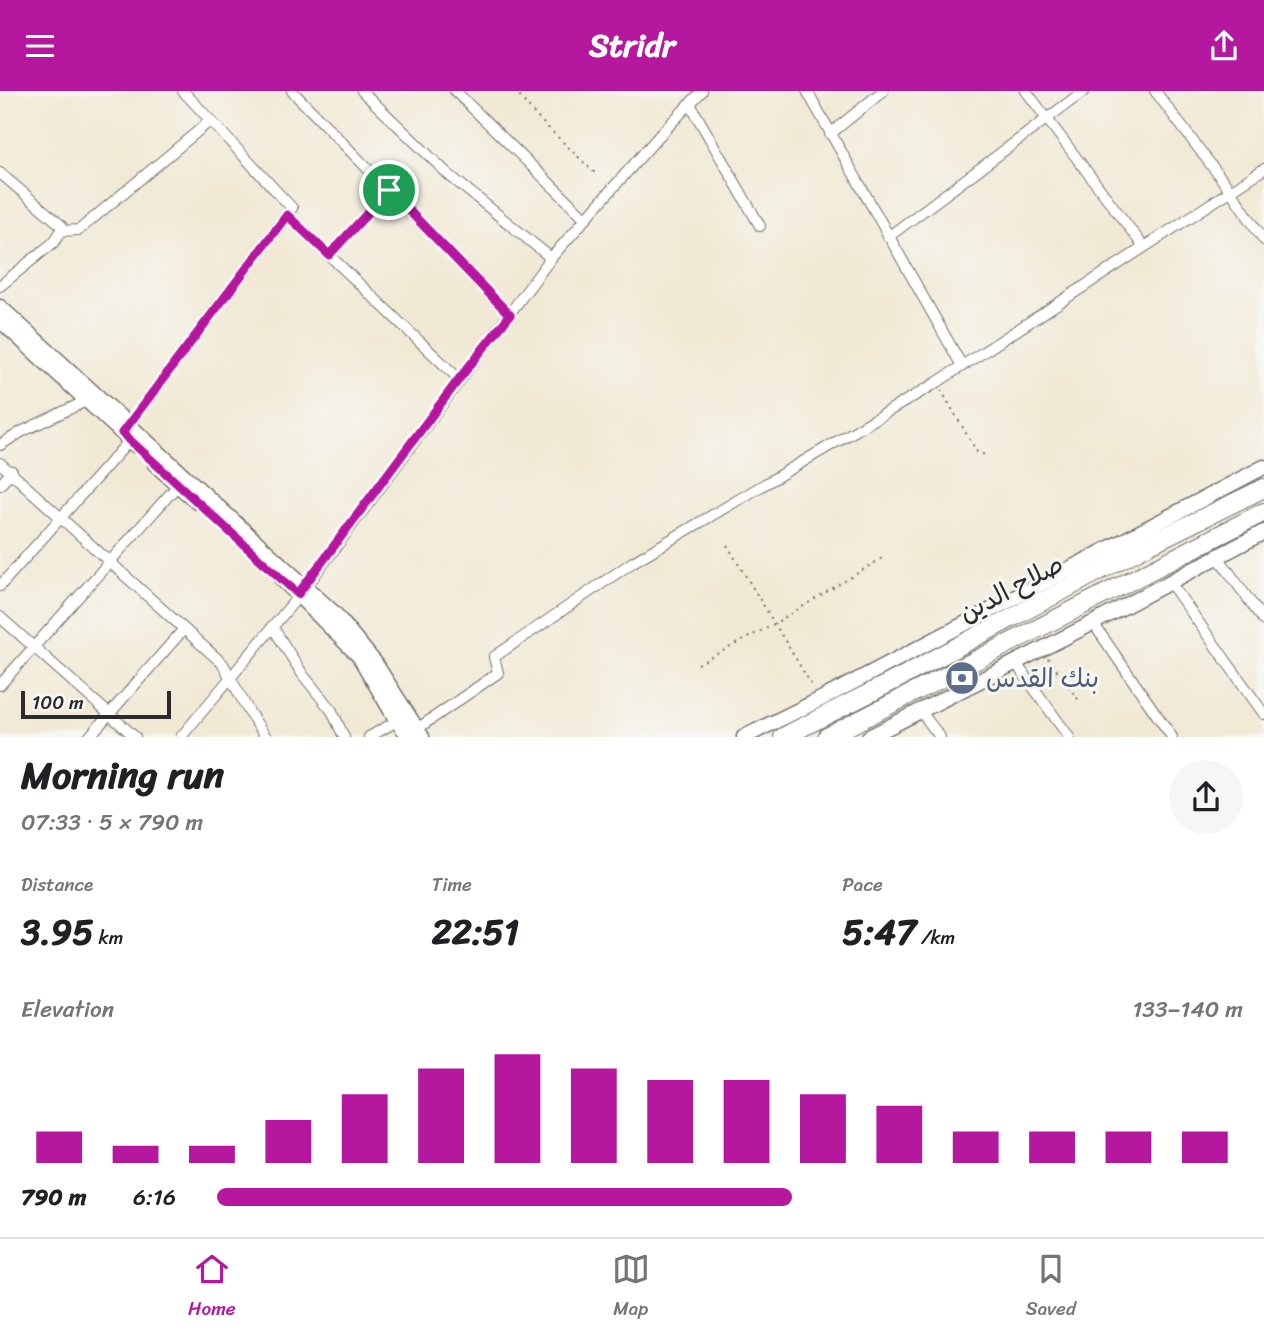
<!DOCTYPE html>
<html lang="en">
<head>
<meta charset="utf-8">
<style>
	body { margin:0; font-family:Sriracha,"Playpen Sans Arabic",sans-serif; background:#f6f6f6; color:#202124; height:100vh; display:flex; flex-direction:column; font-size:26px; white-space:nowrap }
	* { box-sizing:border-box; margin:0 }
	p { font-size:23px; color:#757577 }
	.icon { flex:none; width:38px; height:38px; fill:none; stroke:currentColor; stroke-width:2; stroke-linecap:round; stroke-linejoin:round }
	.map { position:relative; height:646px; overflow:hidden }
	.sheet { display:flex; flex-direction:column; background:#fff; flex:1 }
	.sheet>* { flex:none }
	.scale { position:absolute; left:21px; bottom:18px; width:150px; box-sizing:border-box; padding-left:7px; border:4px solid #2b2b2b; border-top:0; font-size:19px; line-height:24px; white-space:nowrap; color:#2b2b2b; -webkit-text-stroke:5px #f6f6f2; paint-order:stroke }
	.pin { position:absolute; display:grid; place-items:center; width:60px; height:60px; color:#fff; margin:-30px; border:4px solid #fff; border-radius:50%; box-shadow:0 2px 7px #0007 }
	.round { display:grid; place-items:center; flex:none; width:74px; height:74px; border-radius:37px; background:#f6f6f6 }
	.summary { display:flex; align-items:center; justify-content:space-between; height:119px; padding:0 21px }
	h1 { font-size:38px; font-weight:700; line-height:52px }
	.metrics { display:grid; grid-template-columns:repeat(3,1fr); gap:10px; height:119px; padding:7px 21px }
	.metrics div { display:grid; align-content:center }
	.metrics b { font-size:35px; font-weight:700 }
	.metrics small { font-size:19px; font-weight:400 }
	.metrics p { font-size:19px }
	.chart { height:196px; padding:14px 21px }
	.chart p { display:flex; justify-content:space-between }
	.chart svg { width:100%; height:126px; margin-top:7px; stroke:#b5179e; stroke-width:6 }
	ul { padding:0 21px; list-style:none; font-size:23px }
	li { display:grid; grid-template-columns:112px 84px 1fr; align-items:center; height:52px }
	li i { height:18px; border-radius:9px; background:#b5179e }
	header { display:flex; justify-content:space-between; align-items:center; height:91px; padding:0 21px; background:#b5179e; color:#fff; font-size:32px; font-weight:700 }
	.tabs { display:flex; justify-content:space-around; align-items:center; height:98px; border-top:2px solid #e0e0e0; background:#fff; font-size:19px; color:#757577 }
	.tabs a { display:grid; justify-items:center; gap:4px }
	.tabs .active { color:#b5179e }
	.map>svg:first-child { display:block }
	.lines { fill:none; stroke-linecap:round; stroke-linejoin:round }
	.street-casing { stroke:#706e66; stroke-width:12 }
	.secondary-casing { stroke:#706e66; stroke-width:17 }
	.highway-casing { stroke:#706e66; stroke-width:20 }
	.path { stroke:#706e66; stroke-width:2; stroke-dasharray:2 5; stroke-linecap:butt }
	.street { stroke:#fff; stroke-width:10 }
	.secondary { stroke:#fff; stroke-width:14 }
	.highway { stroke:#fff; stroke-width:18 }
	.route-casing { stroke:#fff; stroke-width:14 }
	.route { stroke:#b5179e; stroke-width:9 }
	.labels { text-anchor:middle; stroke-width:6; stroke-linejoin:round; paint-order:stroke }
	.street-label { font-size:26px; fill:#2b2b2b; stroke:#f6f6f2 }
	.service-label { font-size:26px; fill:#4e5e75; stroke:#f6f6f2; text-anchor:start }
</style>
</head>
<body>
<header><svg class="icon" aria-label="menu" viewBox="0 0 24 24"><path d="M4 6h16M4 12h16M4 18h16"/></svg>Stridr<svg class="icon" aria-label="share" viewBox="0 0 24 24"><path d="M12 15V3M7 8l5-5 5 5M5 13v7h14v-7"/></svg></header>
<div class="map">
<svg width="1264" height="646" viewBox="0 0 1264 646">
	<rect width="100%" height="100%" fill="#f6f6f2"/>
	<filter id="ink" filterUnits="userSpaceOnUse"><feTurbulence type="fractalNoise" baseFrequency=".0143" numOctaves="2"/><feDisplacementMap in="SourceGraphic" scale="14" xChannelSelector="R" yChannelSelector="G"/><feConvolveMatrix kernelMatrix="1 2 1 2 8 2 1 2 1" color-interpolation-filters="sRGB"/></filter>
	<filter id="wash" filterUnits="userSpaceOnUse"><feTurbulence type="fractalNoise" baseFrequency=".00686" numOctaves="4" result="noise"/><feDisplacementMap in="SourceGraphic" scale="28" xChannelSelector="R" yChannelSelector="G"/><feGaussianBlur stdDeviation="1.57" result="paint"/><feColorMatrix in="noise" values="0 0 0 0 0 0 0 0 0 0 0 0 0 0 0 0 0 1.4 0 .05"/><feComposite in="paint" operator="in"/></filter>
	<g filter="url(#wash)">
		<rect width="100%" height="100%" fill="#f1e9d4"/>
	</g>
	<g filter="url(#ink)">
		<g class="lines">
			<g class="street-casing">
				<g id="street">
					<path d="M292 0 510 224"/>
					<path d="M362 0 449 84 551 167"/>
					<path d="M455 0 585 127"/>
					<path d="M807 0 962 275"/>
					<path d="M1026 0 1143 155"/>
					<path d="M1155 0 1230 99 1264 149"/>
					<path d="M690 13 760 135"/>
					<path d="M830 43 883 0"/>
					<path d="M0 82 61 134V140L54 151 0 195"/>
					<path d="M287 124 459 288"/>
					<path d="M61 140 79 139 210 30"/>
					<path d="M888 146 1084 0"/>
					<path d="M329 164 389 98"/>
					<path d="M127 336 292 117 183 0"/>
					<path d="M0 354 23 340 86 310"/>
					<path d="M0 372 223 573 249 621 266 646"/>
					<path d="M0 394 12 380"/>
					<path d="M1218 466 1264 530"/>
					<path d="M1169 490 1264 623"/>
					<path d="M0 495 130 349"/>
					<path d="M0 526 135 646"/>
					<path d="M1093 532 1172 646"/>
					<path d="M272 535 303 584 332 620 344 646"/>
					<path d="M1015 571 1069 646"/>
					<path d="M0 594 178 394"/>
					<path d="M919 618 940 646"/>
					<path d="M89 646 183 539"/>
					<path d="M181 646 306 496 551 167 658 46 702 0"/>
					<path d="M369 646 397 630 417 638 498 582 494 566 633 471 936 292 1264 78"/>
				</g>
			</g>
			<g class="secondary-casing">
				<g id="secondary">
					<path d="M0 216 335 523 375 572 422 646"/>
					<path d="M0 229 135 354"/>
					<path d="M155 373 197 411"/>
					<path d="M282 488 359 565 397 630 410 646"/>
					<path d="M744 646 821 608 1264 376"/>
					<path d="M869 646 1093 532 1264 441"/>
				</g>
			</g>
			<g class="highway-casing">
				<g id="highway">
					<path d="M783 646 901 586 1144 456 1264 397"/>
					<path d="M827 646 1264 421"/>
				</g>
			</g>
			<g class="path">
				<path d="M515 0 536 25 598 85"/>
				<path d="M941 299 977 361 985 364"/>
				<path d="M727 454 814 598"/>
				<path d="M1048 567 1080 611"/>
				<path d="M698 573 774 533 884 466"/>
			</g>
			<use href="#street" class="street"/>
			<use href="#secondary" class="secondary"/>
			<use href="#highway" class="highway"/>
		</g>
	</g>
	<g class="lines" filter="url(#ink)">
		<g class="route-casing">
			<path id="route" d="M389 99 510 224 459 288 298 503 122 342 287 124 329 164Z"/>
		</g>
		<use href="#route" class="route"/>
	</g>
	<defs>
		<g id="bank-disc" transform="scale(1.75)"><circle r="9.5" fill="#5c6f8a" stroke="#f6f6f2"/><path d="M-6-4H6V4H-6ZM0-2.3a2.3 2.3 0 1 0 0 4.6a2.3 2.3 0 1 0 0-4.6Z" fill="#fff"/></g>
	</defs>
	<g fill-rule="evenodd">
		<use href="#bank-disc" x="962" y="587"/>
	</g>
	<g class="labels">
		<g class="street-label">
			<text transform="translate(1011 497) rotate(-28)" y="9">صلاح الدين</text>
		</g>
		<g class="service-label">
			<text x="986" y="596">بنك القدس</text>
		</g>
	</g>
</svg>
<div class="scale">100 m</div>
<div class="pin" style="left:389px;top:99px;background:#1e9e55"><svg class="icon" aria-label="arrive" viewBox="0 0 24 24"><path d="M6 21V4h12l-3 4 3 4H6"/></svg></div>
</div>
<section class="sheet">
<div class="summary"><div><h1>Morning run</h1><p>07:33 · 5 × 790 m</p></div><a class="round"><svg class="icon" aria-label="share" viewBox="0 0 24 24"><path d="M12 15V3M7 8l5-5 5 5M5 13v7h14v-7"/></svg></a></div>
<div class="metrics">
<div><p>Distance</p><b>3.95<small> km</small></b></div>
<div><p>Time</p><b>22:51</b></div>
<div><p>Pace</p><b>5:47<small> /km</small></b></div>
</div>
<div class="chart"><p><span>Elevation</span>133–140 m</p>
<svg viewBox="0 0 160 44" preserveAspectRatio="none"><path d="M5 44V33M15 44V38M25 44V38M35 44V29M45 44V20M55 44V11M65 44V6M75 44V11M85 44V15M95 44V15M105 44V20M115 44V24M125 44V33M135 44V33M145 44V33M155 44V33"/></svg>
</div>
<ul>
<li><b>790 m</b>6:16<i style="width:56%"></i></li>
</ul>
</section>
<nav class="tabs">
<a class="active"><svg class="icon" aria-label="home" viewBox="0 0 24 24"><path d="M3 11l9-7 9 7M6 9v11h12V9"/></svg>Home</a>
<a><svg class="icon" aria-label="map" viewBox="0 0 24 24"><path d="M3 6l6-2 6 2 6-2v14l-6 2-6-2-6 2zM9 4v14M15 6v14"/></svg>Map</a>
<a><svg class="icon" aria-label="saved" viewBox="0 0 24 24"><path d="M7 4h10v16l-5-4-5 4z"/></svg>Saved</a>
</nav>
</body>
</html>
